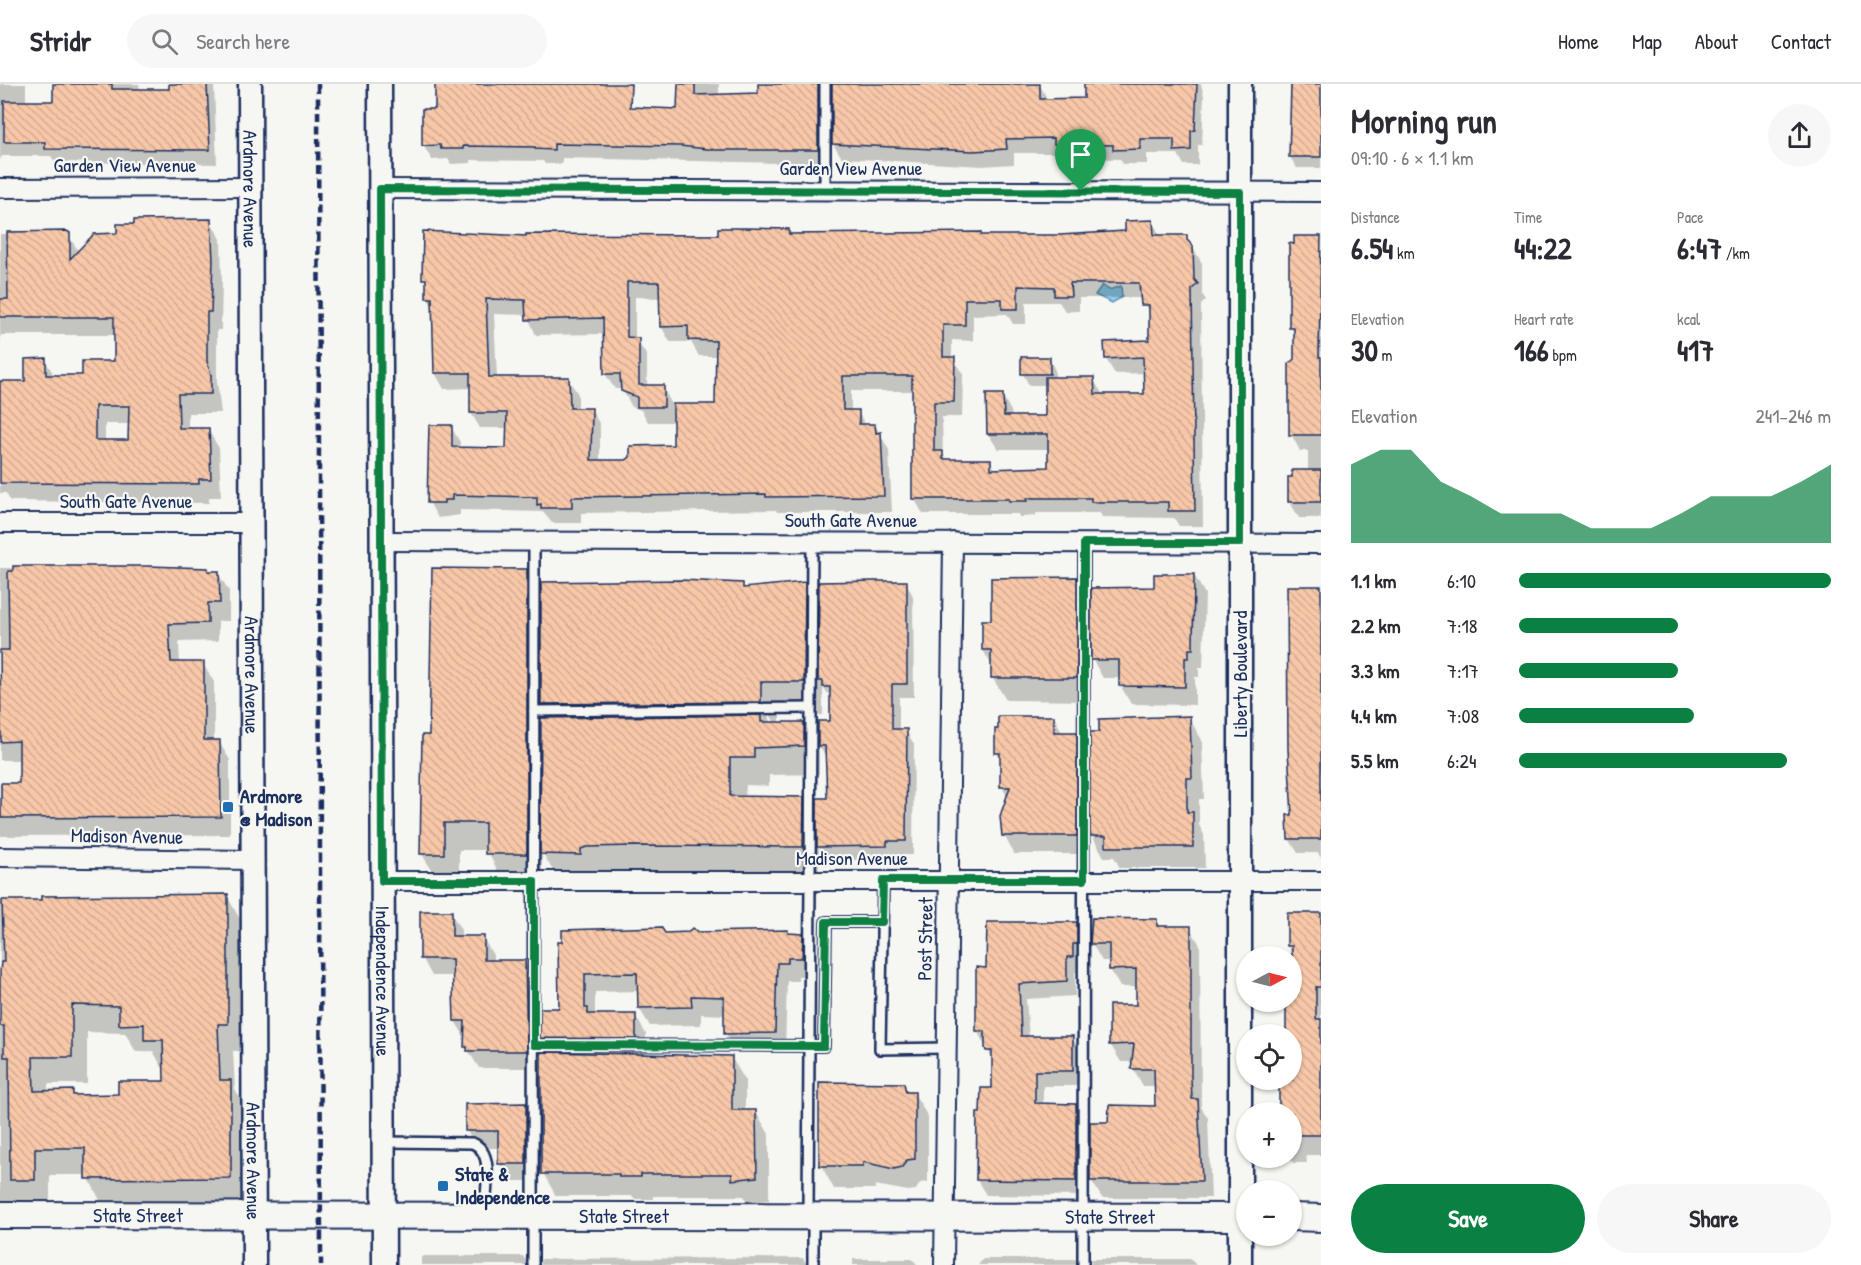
<!DOCTYPE html>
<html lang="en">
<head>
<meta charset="utf-8">
<style>
	body { margin:0; font-family:"Patrick Hand",sans-serif; background:#f7f7f7; color:#2b2b33; height:100vh; display:flex; flex-direction:column; font-size:22px; white-space:nowrap }
	* { box-sizing:border-box; margin:0 }
	p { font-size:20px; color:#7c7c81 }
	.icon { flex:none; width:33px; height:33px; fill:none; stroke:currentColor; stroke-width:2; stroke-linecap:round; stroke-linejoin:round }
	.map { position:relative; flex:1; overflow:hidden }
	.details { display:flex; flex-direction:column; background:#fff; width:540px }
	.details>* { flex:none }
	.needle { width:39px; rotate:83deg }
	.fabs { position:absolute; left:1236px; top:862px; display:grid; gap:12px }
	.fabs a { display:grid; place-items:center; width:66px; height:66px; border-radius:50%; background:#fff; box-shadow:0 2px 4px #0004; font-size:30px }
	.pin { position:absolute; display:grid; place-items:center; width:51px; height:51px; color:#fff; margin:-62px -26px; border-radius:50% 50% 50% 0; rotate:-45deg; box-shadow:0 0 6px #0007 }
	.pin .icon { rotate:45deg }
	.round { display:grid; place-items:center; flex:none; width:63px; height:63px; border-radius:32px; background:#f7f7f7 }
	.head { display:flex; align-items:center; justify-content:space-between; height:102px; padding:0 30px }
	h1 { font-size:33px; font-weight:700; line-height:45px }
	.metrics { display:grid; grid-template-columns:repeat(3,1fr); gap:9px; height:102px; padding:6px 30px }
	.metrics div { display:grid; align-content:center }
	.metrics b { font-size:30px; font-weight:700 }
	.metrics small { font-size:16px; font-weight:400 }
	.metrics p { font-size:16px }
	.chart { height:168px; padding:12px 30px }
	.chart p { display:flex; justify-content:space-between }
	.chart svg { width:100%; height:108px; margin-top:6px; fill:#0b8043; opacity:.7 }
	.button { display:flex; gap:12px; margin-top:auto; padding:12px 30px }
	.button a { flex:1; height:69px; border-radius:36px; background:#0b8043; color:#fff; font-size:24px; font-weight:700; line-height:69px; text-align:center }
	.button a+a { background:#f7f7f7; color:#2b2b33 }
	ul { padding:0 30px; list-style:none; font-size:20px }
	li { display:grid; grid-template-columns:96px 72px 1fr; align-items:center; height:45px }
	li i { height:15px; border-radius:8px; background:#0b8043 }
	header { display:flex; align-items:center; gap:36px; box-sizing:border-box; height:84px; padding:0 30px; background:#fff; border-bottom:2px solid #e1e1e2 }
	header strong { font-size:28px }
	nav { display:flex; gap:33px; margin-inline-start:auto; font-size:21px }
	.search { width:420px; height:54px; background:#f7f7f7; display:flex; align-items:center; gap:15px; box-sizing:border-box; padding:0 21px; border-radius:33px; color:#7c7c81; font-size:22px }
	main { display:flex; flex:1; min-height:0 }
	.map>svg:first-child { display:block }
	.water { fill:#8ed0ef; stroke:#6090b5; stroke-width:1.5 }
	.shadow { fill:#0003; fill-rule:evenodd }
	.building { fill:url(#building-back-hatch); stroke:#1b2f5e; stroke-width:1.5; fill-rule:evenodd }
	.lines { fill:none; stroke-linecap:round; stroke-linejoin:round }
	.service-casing { stroke:#1b2f5e; stroke-width:14 }
	.minor-casing { stroke:#1b2f5e; stroke-width:22 }
	.tertiary-casing { stroke:#1b2f5e; stroke-width:27 }
	.secondary-casing { stroke:#1b2f5e; stroke-width:30 }
	.service { stroke:#f6f6f2; stroke-width:9 }
	.minor { stroke:#f6f6f2; stroke-width:18 }
	.tertiary { stroke:#f6f6f2; stroke-width:22 }
	.secondary { stroke:#f6f6f2; stroke-width:26 }
	.rail { stroke:#1b2f5e; stroke-width:4.5; stroke-dasharray:9 4.5; stroke-linecap:butt }
	.route-casing { stroke:#fff; stroke-width:12 }
	.route { stroke:#0b8043; stroke-width:8 }
	.poi-dot { fill:#1f6fb2; stroke:#f6f6f2; stroke-width:2 }
	.labels { text-anchor:middle; stroke-width:4.5; stroke-linejoin:round; paint-order:stroke }
	.street-label { font-size:20px; fill:#1b2f5e; stroke:#f6f6f2 }
	.poi-label { font-size:20px; font-weight:bold; fill:#1b2f5e; stroke:#f6f6f2; text-anchor:start }
</style>
</head>
<body>
<header>
<strong>Stridr</strong>
<div class="search"><svg class="icon" aria-label="search" viewBox="0 0 24 24"><circle cx="10" cy="10" r="6"/><path d="M15 15l6 6"/></svg>Search here</div>
<nav><a>Home</a><a>Map</a><a>About</a><a>Contact</a></nav>
</header>
<main>
<div class="map">
<svg width="1321" height="1181" viewBox="0 0 1321 1181">
	<defs>
		<pattern id="building-back-hatch" width="6" height="6" patternUnits="userSpaceOnUse" patternTransform="scale(1.5)"><rect width="6" height="6" fill="#f7c7a7"/><path d="M-1 5l2 2M0 0l6 6M5-1l2 2" fill="none" stroke="#d3ab92"/></pattern>
	</defs>
	<rect width="100%" height="100%" fill="#f6f6f2"/>
	<filter id="ink" filterUnits="userSpaceOnUse"><feTurbulence type="fractalNoise" baseFrequency=".0167" numOctaves="2"/><feDisplacementMap in="SourceGraphic" scale="12" xChannelSelector="R" yChannelSelector="G"/><feConvolveMatrix kernelMatrix="1 2 1 2 8 2 1 2 1" color-interpolation-filters="sRGB"/></filter>
	<g filter="url(#ink)">
		<path class="water" d="M1102 201 1109 206 1121 202 1122 213 1112 219 1095 211Z"/>
		<g class="shadow">
			<path d="M0 0H26V19H55V0H139L140 7 170 6V0H214L217 80 55 78 51 72H2L0 76Z"/>
			<path d="M437 0H623L624 29 679 26V0H719V12L760 11 759 0H1039L1048 16 1086 15V0H1201L1204 12 1202 61H1198V81H1184L1178 70H1147V80H1123L1120 75 1064 74 1061 69H1014V80L982 82 842 74 833 60V8L829 9 826 80 562 74V80H545L543 77 471 76V79L451 80 448 75 432 76 423 61 436 26Z"/>
			<path d="M1290 0H1321V84H1297L1290 73Z"/>
			<path d="M210 137 221 155 222 197 221 246H217V297L221 329H188V346H208L219 364 221 413H209V419L10 417 6 409H0V315L27 299 45 276 55 293H84L116 278V251H1L0 261V150L67 149 79 168 118 150ZM105 340H130V358H105Z"/>
			<path d="M1152 137 1161 153 1186 152 1202 179V210L1206 216 1201 221 1203 442H1179L1174 434 1102 433 1100 429H1036V432L1019 433 1018 430H923L914 414V307H851V328H858L866 342 875 341 889 366 892 428H777L776 426 581 429V439H552L543 428 460 426V431L438 434 429 418 451 343 460 358V365H507L508 344H480L471 329V304L444 305 435 289 434 225 427 213V200L424 194 528 154 719 152 788 146 791 151 980 150 982 152H1060L1127 148ZM635 213 661 214V242L670 258H691L699 272H717V321H672L663 303H647V271L635 255ZM1079 214H1142L1151 235V258L1106 275 1115 290 1145 289 1146 311H1103L1093 295H1055V286L1049 274 1023 290 1029 301H1047L1046 334H1012L1011 327 1002 311 988 350 998 365H1050V385L996 387 990 376 947 377 943 369 942 333H962L963 290 952 274V256L973 257V231L1007 230 1013 240H1026V218H1059L1065 227H1079ZM494 230 527 231 536 251 605 250V290L615 305H622L632 323 641 326 648 338H674V363L626 377 600 378V341L591 325H578V310L568 295 497 294Z"/>
			<path d="M1295 154H1321V434H1299L1290 418 1308 388V367H1300L1291 350 1296 276V253L1291 243Z"/>
			<path d="M0 484H148L218 489 229 507V537H218V557L179 558 180 580H203L214 598V658H219L230 676V751L0 752V700L20 701V676H0Z"/>
			<path d="M526 486 542 514 742 500 745 505 804 500 820 527 906 498 913 512 914 613H899V647H906L914 660 913 771H894V776H826L819 763V790L559 797 542 768V797H503L487 766H459V797H438L422 770 430 652ZM823 604 832 614 831 639H819V666L803 639H780V631H823ZM759 611 775 639H772L756 612ZM542 620 551 635H542ZM819 662 827 675 828 715 819 742 803 715 745 714 746 701 769 702V691L819 690Z"/>
			<path d="M1194 491 1205 510 1203 584H1199V593H1195V621L1131 620 1120 601V594H1103L1090 571V617L1006 616 992 593V582L983 566 993 537 1076 495 1092 522Z"/>
			<path d="M1289 504H1321V774L1318 769H1298L1289 755 1294 732Z"/>
			<path d="M1054 633 1063 650H1076L1087 669V770H1014L1004 751 1008 714 1002 703V678L997 669Z"/>
			<path d="M1189 634 1202 656 1204 715H1199V741L1204 751 1205 784H1120L1114 773H1104L1092 752Z"/>
			<path d="M227 812 242 839 243 967H233L235 1005 246 1025V1120L103 1122 87 1091H50V1123L0 1119V818ZM87 948 125 949 136 968 153 967 162 983H165L166 998 120 1011 75 1012 72 1008H48V1000H87Z"/>
			<path d="M451 829 461 846V854H483L493 871V877H524L534 895 536 984H479L466 963V955L455 937 454 892H432L422 874Z"/>
			<path d="M1288 830 1321 832V1071H1306L1307 1079H1293L1290 1074 1292 1029H1280V996H1292V951H1288V918H1292Z"/>
			<path d="M1156 837 1161 844H1190L1200 861 1201 1013V1023L1208 1034 1211 1114H1102L1091 1096 1110 1039 1156 1023V1002H1143L1133 984 1134 978H1121L1110 960 1137 922V903H1120L1110 885V877H1102L1092 860Z"/>
			<path d="M1076 840 1085 855 1081 888H1075V912L1026 915 1029 954 1072 953 1081 969V1002H1043V1021H1076L1084 1037V1112L986 1111 977 1096 982 1031 994 1005 993 976 977 947 978 885H988Z"/>
			<path d="M787 847 789 851H802L812 870V892H798V897H787L785 967 736 968 726 949V931L701 930V941L650 942 639 924V907L595 908V931H635L646 950V971L731 973 745 996V1028H756L769 1050V1116L747 1118 744 1112H653V1115H634L633 1112H556L543 1089 551 969 542 954 560 925V859L665 850Z"/>
			<path d="M903 1000 908 1009H914L928 1033V1098L920 1099 916 1106 908 1107 875 1101V1105H834L821 1081Z"/>
			<path d="M526 1020 536 1038V1097H510L500 1080V1064H477L467 1047Z"/>
			<path d="M425 1172H523L529 1181H421V1173Z"/>
			<path d="M803 1174 807 1181H541V1175Z"/>
			<path d="M853 1175H912L918 1181H853Z"/>
			<path d="M983 1175H1075L1079 1181H978Z"/>
			<path d="M1091 1175H1190L1196 1181H1091Z"/>
		</g>
		<g class="building">
			<path d="M53 0H112V5H169V0H207L210 66 45 65V58H4V17H53Z"/>
			<path d="M435 0H631L630 23 677 25 678 0H695V11L758 9V0H818V66H716L680 62 554 60V66L535 65V63L463 62V65H441L440 61 422 62V25H435Z"/>
			<path d="M832 0H1040V15L1084 14V0H1197L1195 46 1191 47V66L1174 67V55H1140V65L1113 66V61L1054 60V54L1006 55 1007 65 973 67 832 60Z"/>
			<path d="M1294 0H1321V73H1289L1291 2Z"/>
			<path d="M211 135 213 177 211 228H207V277L211 290V310H178L179 344H209L211 395H199V400L0 399V297H25V275L46 274V291H82V277H114V233H0V215H8L7 148 67 147 70 149V175L94 150 117 149V140H134V136ZM95 322H129L128 356H95Z"/>
			<path d="M1153 136 1154 151H1187V156L1193 162 1194 195 1198 200 1192 205 1195 427H1168V418H1091V414H1027L1028 417H1009V415H912V292H843V326H859V340H875L876 349 881 348 884 412 766 413V410L572 413V424H541V420L537 421V413L452 411V416H444V419H427L429 341H452V363L506 364 507 329H470V289H434L432 214H426V195H422L423 147 526 152V150L718 151V144H745L789 145V150L981 148V151H1060L1125 147V137ZM627 198H659L660 243 688 242V256L716 257 715 320H673V361L630 362V373L626 376H591L592 324H570L569 293H489L486 215 525 216 526 236 603 234 604 290H620L621 307 637 313V323H664V301H639V254L627 253ZM1070 199H1139L1141 221H1149V256L1104 258 1105 275 1143 273 1144 310H1095L1094 293H1045V332H1004L1003 310H986L987 350H1048V383L991 385V375H943V367H934V318H954L955 273H943V241H965V215H1002V225H1018V202L1054 203V212H1071Z"/>
			<path d="M1294 152H1321L1319 273H1321V351H1289V280L1294 275V244H1289V159L1294 160Z"/>
			<rect x="1021" y="273" width="29" height="17"/>
			<path d="M1292 386H1321V418H1288V393H1292Z"/>
			<path d="M13 482H148L208 484V487H219L220 519H208V539L169 540 171 578H204V656H220L221 733 1 734V699H19V657L1 658 0 566H9L8 487H13Z"/>
			<path d="M432 484 527 485V770H485V739H444V770H420L422 651H429Z"/>
			<path d="M1154 490H1194L1193 565H1189V574H1185V603L1119 602V576H1091V504L1154 503Z"/>
			<path d="M1077 493V594H991V566H982V536H991V494Z"/>
			<path d="M681 496 743 499V504L805 498 804 598H761V618L541 620V498Z"/>
			<path d="M875 497H907V600H892V645H907L906 757H887V762L817 763V714H827L825 662H818V637H830V603H823V597H818L819 498Z"/>
			<path d="M1287 502H1321V755H1288L1287 731H1292L1288 666Z"/>
			<path d="M761 631V638H804V662L754 664V674H730V712L804 713 803 763 633 762 587 763 581 765V771L540 770 541 634Z"/>
			<path d="M998 632H1054V648H1077V752H1002L1000 732 1010 703H1000V669H995V645H998Z"/>
			<path d="M1190 632 1192 694H1187V728H1193V763H1106V752H1090V648H1099V635Z"/>
			<path d="M228 810V940H218L220 996H231V1094L85 1095V1064H35V1096H10L9 973H4V942H0V887L1 878H4L2 816H41V812ZM72 921 119 922V941L144 940V956H163L164 997H118V1010L73 1011V1006L34 1007 33 973H72Z"/>
			<path d="M420 827H452V852H484V876H525L527 967H467V963H464L465 937H454L452 875H420Z"/>
			<path d="M1287 829H1321V903H1316V935H1321V1051H1292V1029H1284V1024H1279V996H1292V951H1286V918H1292V862H1287Z"/>
			<path d="M1092 834 1157 835V842H1191V994L1192 1015H1198L1202 1097H1090V1038H1108L1109 1021 1155 1022 1154 985H1131L1134 960 1109 961V921H1136V885L1109 886V860H1090Z"/>
			<path d="M987 838H1077V860H1073V873H1067V897L1019 900 1021 952H1073V987H1035V1019L1076 1020V1097L976 1096 977 1029H980L981 1004H992V967H986L985 964V947H976V883L986 884Z"/>
			<path d="M661 843 665 849 689 848 692 844 698 848 788 846V849L803 850 802 874H788V879H777L775 949 724 950V913L691 912 692 923 638 924 637 889 585 890V924H588V930H636V955L540 954V924H559L558 858H562V846Z"/>
			<path d="M541 968 732 972V1026H756L757 1093 732 1096V1090H641V1093H619V1090H541Z"/>
			<path d="M819 998 904 999 906 1008H915V1075L907 1076 902 1083 894 1085 863 1078V1082H819Z"/>
			<path d="M526 1019V1080H498V1047H465V1020Z"/>
		</g>
		<g class="lines">
			<g class="service-casing">
				<g id="service">
					<path d="M825 0V106"/>
					<path d="M534 627 811 624"/>
					<path d="M883 797 880 965 946 964"/>
					<path d="M534 961 824 962 826 838H882"/>
					<path d="M383 1058 472 1059C496 1067 485 1111 484 1131"/>
					<path d="M808 1130 812 458"/>
					<path d="M533 1181 534 457"/>
					<path d="M813 1181V1135"/>
					<path d="M1083 1181 1084 459"/>
				</g>
			</g>
			<g class="minor-casing">
				<g id="minor">
					<path d="M0 104 251 103"/>
					<path d="M380 105 1321 108"/>
					<path d="M0 439H252"/>
					<path d="M381 457 1321 460"/>
					<path d="M0 773 253 776"/>
					<path d="M382 797H1321"/>
					<path d="M944 1181 953 458"/>
				</g>
			</g>
			<g class="tertiary-casing">
				<g id="tertiary">
					<path id="s1" d="M250 0 254 1181"/>
					<path id="s2" d="M380 0 384 1181"/>
					<path d="M1240 1181V0"/>
				</g>
			</g>
			<g class="secondary-casing">
				<g id="secondary">
					<path id="s3" d="M0 1131 1246 1133"/>
					<path d="M1292 1133 1321 1134"/>
				</g>
			</g>
			<use href="#service" class="service"/>
			<use href="#minor" class="minor"/>
			<use href="#tertiary" class="tertiary"/>
			<use href="#secondary" class="secondary"/>
			<path class="rail" d="M318 0 321 1181"/>
		</g>
	</g>
	<g class="lines" filter="url(#ink)">
		<g class="route-casing">
			<path id="route" d="M380 105 1240 108V459H1084V796H883L882 838H826L824 962 534 961V797H382Z"/>
		</g>
		<use href="#route" class="route"/>
	</g>
	<g class="poi-dot">
		<rect x="222" y="717" width="12" height="12" rx="3"/>
		<rect x="437" y="1096" width="12" height="12" rx="3"/>
	</g>
	<g class="labels">
		<g class="street-label">
			<text x="125" y="88">Garden View Avenue</text>
			<text x="851" y="91">Garden View Avenue</text>
			<text dy="7" stroke="none"><textPath href="#s1" startOffset="105">Ardmore Avenue</textPath></text>
			<text x="126" y="424">South Gate Avenue</text>
			<text x="851" y="443">South Gate Avenue</text>
			<text dy="7" stroke="none"><textPath href="#s1" startOffset="591">Ardmore Avenue</textPath></text>
			<text transform="translate(1240 590) rotate(-90)" y="7">Liberty Boulevard</text>
			<text transform="translate(127 752) rotate(1)" y="7">Madison Avenue</text>
			<text x="852" y="781">Madison Avenue</text>
			<text transform="translate(925 855) rotate(-89)" y="7">Post Street</text>
			<text dy="7" stroke="none"><textPath href="#s2" startOffset="897">Independence Avenue</textPath></text>
			<text dy="7" stroke="none"><textPath href="#s1" startOffset="1077">Ardmore Avenue</textPath></text>
			<text dy="7" stroke="none"><textPath href="#s3" startOffset="138">State Street</textPath></text>
			<text dy="7" stroke="none"><textPath href="#s3" startOffset="624">State Street</textPath></text>
			<text dy="7" stroke="none"><textPath href="#s3" startOffset="1110">State Street</textPath></text>
		</g>
		<g class="poi-label">
			<text x="240" y="719">Ardmore<tspan x="240" dy="23">@ Madison</tspan></text>
			<text x="455" y="1097">State &amp;<tspan x="455" dy="23">Independence</tspan></text>
		</g>
	</g>
</svg>
<div class="fabs">
<a><svg class="needle" viewBox="-14 -14 28 28"><path d="M0-13l5 13h-10z" fill="#e53935"/><path d="M0 13l5-13h-10z" fill="#7c7c81"/></svg></a>
<a><svg class="icon" aria-label="locate" viewBox="0 0 24 24"><circle cx="12" cy="12" r="6"/><path d="M12 2v4M12 18v4M2 12h4M18 12h4"/></svg></a>
<a>+</a>
<a>−</a>
</div>
<div class="pin" style="left:1081px;top:107px;background:#1e9e55"><svg class="icon" aria-label="arrive" viewBox="0 0 24 24"><path d="M6 21V4h12l-3 4 3 4H6"/></svg></div>
</div>
<section class="details">
<div class="head"><div><h1>Morning run</h1><p>09:10 · 6 × 1.1 km</p></div><a class="round"><svg class="icon" aria-label="share" viewBox="0 0 24 24"><path d="M12 15V3M7 8l5-5 5 5M5 13v7h14v-7"/></svg></a></div>
<div class="metrics">
<div><p>Distance</p><b>6.54<small> km</small></b></div>
<div><p>Time</p><b>44:22</b></div>
<div><p>Pace</p><b>6:47<small> /km</small></b></div>
</div>
<div class="metrics">
<div><p>Elevation</p><b>30<small> m</small></b></div>
<div><p>Heart rate</p><b>166<small> bpm</small></b></div>
<div><p>kcal</p><b>417</b></div>
</div>
<div class="chart"><p><span>Elevation</span>241–246 m</p>
<svg viewBox="0 0 160 44" preserveAspectRatio="none"><path d="M0 44V12L10 6L20 6L30 19L40 25L50 32L60 32L70 32L80 38L90 38L100 38L110 32L120 25L130 25L140 25L150 19L160 12V44z"/></svg>
</div>
<ul>
<li><b>1.1 km</b>6:10<i style="width:100%"></i></li>
<li><b>2.2 km</b>7:18<i style="width:51%"></i></li>
<li><b>3.3 km</b>7:17<i style="width:51%"></i></li>
<li><b>4.4 km</b>7:08<i style="width:56%"></i></li>
<li><b>5.5 km</b>6:24<i style="width:86%"></i></li>
</ul>
<div class="button"><a>Save</a><a>Share</a></div>
</section>
</main>
</body>
</html>
